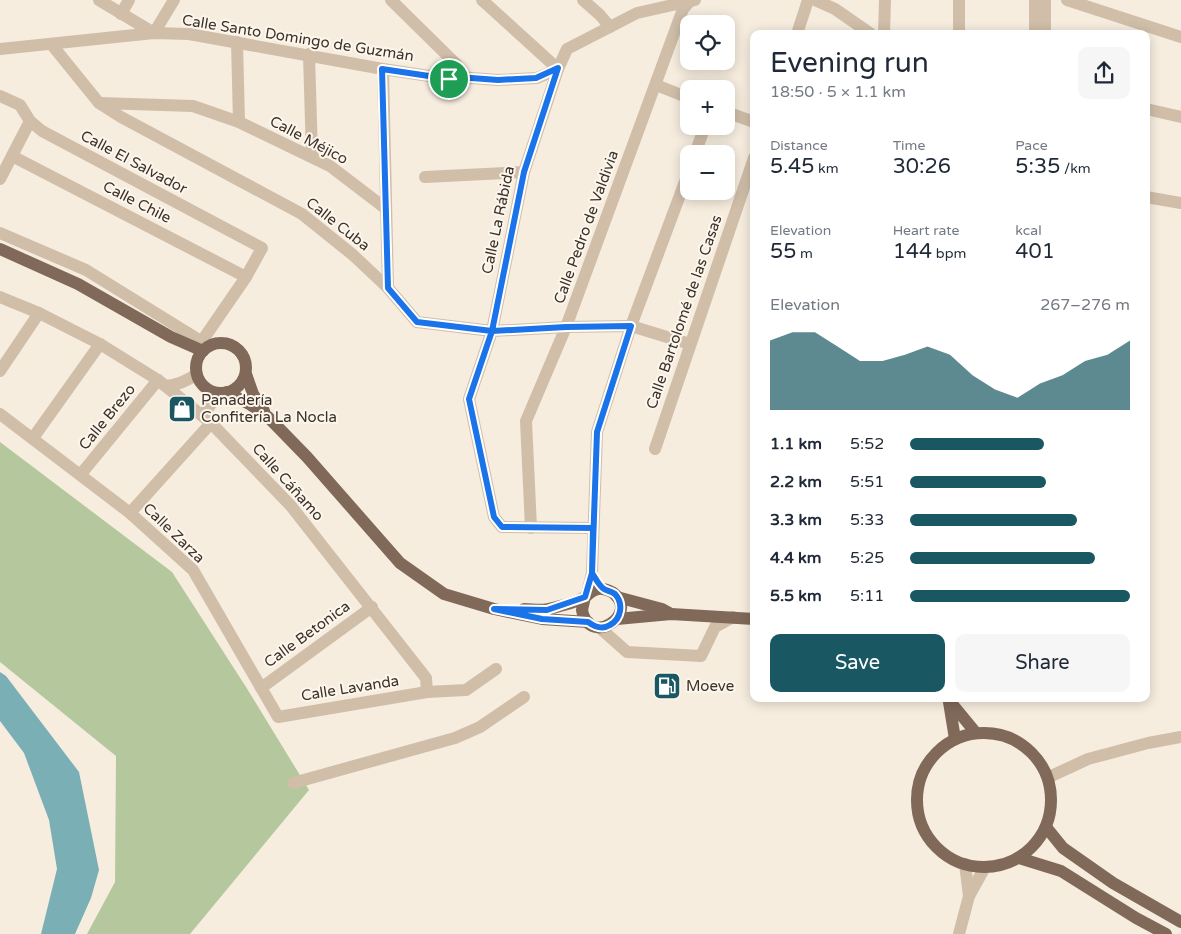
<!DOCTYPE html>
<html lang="en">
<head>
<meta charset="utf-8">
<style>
	body { margin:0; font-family:"Varela Round",sans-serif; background:#f6f6f7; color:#1f2937; height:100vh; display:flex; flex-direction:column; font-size:19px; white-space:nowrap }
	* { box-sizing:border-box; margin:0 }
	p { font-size:16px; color:#747a83 }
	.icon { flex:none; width:28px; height:28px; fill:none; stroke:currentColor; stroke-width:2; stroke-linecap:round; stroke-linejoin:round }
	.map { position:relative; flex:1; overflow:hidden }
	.panel { position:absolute; left:750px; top:30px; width:400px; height:672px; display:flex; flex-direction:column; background:#fff; border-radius:10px; box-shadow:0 2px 12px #0003 }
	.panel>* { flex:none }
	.controls { position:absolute; left:680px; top:15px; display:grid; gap:10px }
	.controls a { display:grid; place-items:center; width:55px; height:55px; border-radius:10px; background:#fff; box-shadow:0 2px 12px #0003; font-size:25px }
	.pin { position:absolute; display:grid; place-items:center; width:42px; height:42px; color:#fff; margin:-21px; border:2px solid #fff; border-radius:50%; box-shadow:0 1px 5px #0007 }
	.round { display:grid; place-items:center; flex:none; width:52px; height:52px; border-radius:10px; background:#f6f6f7 }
	.overview { display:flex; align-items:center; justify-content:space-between; height:85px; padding:0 20px }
	h1 { font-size:28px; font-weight:600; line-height:38px }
	.stats { display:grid; grid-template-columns:repeat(3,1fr); gap:8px; height:85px; padding:5px 20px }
	.stats div { display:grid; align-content:center }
	.stats b { font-size:21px; font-weight:600 }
	.stats small { font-size:14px; font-weight:400 }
	.stats p { font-size:14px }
	.chart { height:140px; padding:10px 20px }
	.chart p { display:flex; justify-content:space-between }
	.chart svg { width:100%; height:90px; margin-top:5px; fill:#195863; opacity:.7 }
	.cta { display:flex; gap:10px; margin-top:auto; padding:10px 20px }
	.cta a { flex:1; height:58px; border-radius:10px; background:#195863; color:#fff; font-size:20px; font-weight:600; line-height:58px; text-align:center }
	.cta a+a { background:#f6f6f7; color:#1f2937 }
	ul { padding:0 20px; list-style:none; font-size:16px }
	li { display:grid; grid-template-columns:80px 60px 1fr; align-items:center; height:38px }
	li i { height:12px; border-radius:6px; background:#195863 }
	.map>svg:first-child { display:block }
	.green { fill:#b5c79c }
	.water { fill:#7aafb6 }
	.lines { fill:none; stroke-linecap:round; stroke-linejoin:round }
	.minor { stroke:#d0bea9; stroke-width:12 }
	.major { stroke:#806959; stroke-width:12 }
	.route-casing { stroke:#fff; stroke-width:10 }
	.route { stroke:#1a73e8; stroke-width:6 }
	.labels { text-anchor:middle; stroke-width:4; stroke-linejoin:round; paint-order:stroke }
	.street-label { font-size:15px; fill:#3c3129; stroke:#fcf6ec }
	.poi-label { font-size:15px; fill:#3c3129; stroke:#fcf6ec; text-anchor:start }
</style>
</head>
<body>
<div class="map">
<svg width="1181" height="934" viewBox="0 0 1181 934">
	<rect width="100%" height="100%" fill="#f6eddf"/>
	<path class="green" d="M0 442 172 572 246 687 309 790 190 934H87L115 882 116 756 0 662Z"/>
	<path class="water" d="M0 672 6 676 79 772 99 870 91 898 75 934H41L57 869 49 820 24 753 0 721Z"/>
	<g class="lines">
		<g class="minor">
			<path d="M99 0 154 33"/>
			<path d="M391 0 456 64 458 77"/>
			<path d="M583 0 600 15 610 27"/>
			<path d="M815 0 835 9 871 34"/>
			<path d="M959 0V34"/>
			<path d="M1035 0V34"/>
			<path d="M1067 0 1181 37"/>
			<path d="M121 14 129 0"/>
			<path d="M154 33 174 0"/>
			<path d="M797 34 808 0"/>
			<path d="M884 34 885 0"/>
			<path d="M1045 34V0"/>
			<path d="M237 42 239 122"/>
			<path d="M52 45 99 103 121 117 302 214 353 255 388 288 417 322 492 331 566 327 631 326 690 344"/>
			<path d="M0 49 154 33 189 34 383 69 449 79 458 77 498 80 537 78 558 69 482 0"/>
			<path d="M309 54 312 156"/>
			<path d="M383 69 388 288"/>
			<path d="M656 85 689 98"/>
			<path d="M0 96 20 105 30 121 42 131 262 248 246 277 202 341"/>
			<path d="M100 103 193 106 239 122 330 166 385 208"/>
			<path d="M1146 109 1181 117"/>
			<path d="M726 112 754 122"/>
			<path d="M695 154 705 126"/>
			<path d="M12 156 246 277"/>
			<path d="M425 177 524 172"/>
			<path d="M0 179 30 121"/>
			<path d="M1146 197 1181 203"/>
			<path d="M0 233 86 270 209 346"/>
			<path d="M0 297 39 313 100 344 158 380 211 423 291 506 426 678 427 692"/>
			<path d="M0 371 39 313"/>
			<path d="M166 386C178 385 187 381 197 374"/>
			<path d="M0 414 130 513 193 570 278 717 427 692 466 690 496 669"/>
			<path d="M206 419V411L219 393"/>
			<path d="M33 438 100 344"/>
			<path d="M655 449 754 158"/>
			<path d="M81 474 158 380"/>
			<path d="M130 513 211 423"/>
			<path d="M531 528 526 421 566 327 683 9 691 0"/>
			<path d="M593 528 502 527 494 517 469 399 492 331 524 172 558 69 567 49 637 13 695 0"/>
			<path d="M587 594 592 573 597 432 631 326 689 171"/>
			<path d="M600 628 627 652 701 656 715 627 733 617"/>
			<path d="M261 688 372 607"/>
			<path d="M1049 777 1088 759 1148 743 1181 737"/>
			<path d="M293 783 455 738 480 727 524 697"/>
			<path d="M965 864 969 896"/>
			<path d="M959 934 969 896 985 867"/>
		</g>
		<g class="major">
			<path d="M0 249 78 284 171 337 203 351"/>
			<circle cx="221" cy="368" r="25"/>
			<path d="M246 374 253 394 264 411"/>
			<path d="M227 392 251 405 268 417 307 457 400 563 444 594 494 609 542 619 588 622"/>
			<path d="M617 597 662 609 671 614"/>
			<path d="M524 609C532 609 540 611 548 609 557 607 577 602 585 597 589 594 592 590 598 589 603 588 608 590 612 592 642 613 589 649 582 610L585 597"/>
			<path d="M617 619 671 614 754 619"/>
			<path d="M948 699 976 733"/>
			<path d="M949 702 955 739"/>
			<circle cx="984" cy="800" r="67"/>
			<path d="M1046 827 1063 848 1113 883 1181 922"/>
			<path d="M1019 858 1061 871 1136 918 1166 934"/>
		</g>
	</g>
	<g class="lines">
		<g class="route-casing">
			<path id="route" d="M449 79 458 77 498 80 536 78 558 68 524 172 492 331 469 399 494 517 502 527 593 528 592 573 585 597 547 610 494 609 542 619 588 622C595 627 602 630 610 625 621 619 624 604 615 594 611 591 607 591 604 589 599 586 595 577 592 573L597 432 631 326 566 327 492 331 417 322 388 288 382 69 449 79"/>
		</g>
		<use href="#route" class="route"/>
	</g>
	<defs>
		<g id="shop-square" transform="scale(1.4375)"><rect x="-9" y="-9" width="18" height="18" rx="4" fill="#195863" stroke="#fcf6ec"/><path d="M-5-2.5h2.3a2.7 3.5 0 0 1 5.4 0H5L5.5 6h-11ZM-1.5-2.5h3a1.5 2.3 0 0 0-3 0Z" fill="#fff"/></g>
		<g id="fuel-square" transform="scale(1.4375)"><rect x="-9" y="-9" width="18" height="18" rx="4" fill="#195863" stroke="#fcf6ec"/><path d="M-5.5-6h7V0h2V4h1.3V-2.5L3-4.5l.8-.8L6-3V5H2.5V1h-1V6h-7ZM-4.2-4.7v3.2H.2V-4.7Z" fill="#fff"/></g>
	</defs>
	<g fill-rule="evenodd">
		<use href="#shop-square" x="182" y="409"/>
		<use href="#fuel-square" x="667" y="686"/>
	</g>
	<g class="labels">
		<g class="street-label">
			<text transform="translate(298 38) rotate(9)" y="5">Calle Santo Domingo de Guzmán</text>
			<text transform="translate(309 140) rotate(28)" y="5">Calle Méjico</text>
			<text transform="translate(134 162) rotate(28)" y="5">Calle El Salvador</text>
			<text transform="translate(137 202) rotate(27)" y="5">Calle Chile</text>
			<text transform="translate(498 220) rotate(-78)" y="5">Calle La Rábida</text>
			<text transform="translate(338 224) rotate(38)" y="5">Calle Cuba</text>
			<text transform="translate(586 227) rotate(-70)" y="5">Calle Pedro de Valdivia</text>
			<text transform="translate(684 312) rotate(-71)" y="5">Calle Bartolomé de las Casas</text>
			<text transform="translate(107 417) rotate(-51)" y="5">Calle Brezo</text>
			<text transform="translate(288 482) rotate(48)" y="5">Calle Cáñamo</text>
			<text transform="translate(174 533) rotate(44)" y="5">Calle Zarza</text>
			<text transform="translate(307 634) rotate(-36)" y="5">Calle Betonica</text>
			<text transform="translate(350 688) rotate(-9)" y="5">Calle Lavanda</text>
		</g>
		<g class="poi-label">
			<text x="201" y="405">Panadería<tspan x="201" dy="17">Confitería La Nocla</tspan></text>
			<text x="686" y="691">Moeve</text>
		</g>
	</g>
</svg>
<div class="controls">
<a><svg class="icon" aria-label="locate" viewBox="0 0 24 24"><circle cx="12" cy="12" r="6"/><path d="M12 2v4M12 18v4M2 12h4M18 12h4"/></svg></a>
<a>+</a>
<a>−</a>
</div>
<div class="pin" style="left:449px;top:79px;background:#1e9e55"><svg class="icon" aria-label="arrive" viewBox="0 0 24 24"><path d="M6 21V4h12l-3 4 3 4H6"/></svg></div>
<section class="panel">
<div class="overview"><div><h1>Evening run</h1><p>18:50 · 5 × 1.1 km</p></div><a class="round"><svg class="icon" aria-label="share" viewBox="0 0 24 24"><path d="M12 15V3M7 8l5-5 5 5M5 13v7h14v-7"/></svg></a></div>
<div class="stats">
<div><p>Distance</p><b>5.45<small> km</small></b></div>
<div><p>Time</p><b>30:26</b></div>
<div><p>Pace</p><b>5:35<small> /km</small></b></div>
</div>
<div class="stats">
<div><p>Elevation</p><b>55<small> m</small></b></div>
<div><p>Heart rate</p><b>144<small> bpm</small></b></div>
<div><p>kcal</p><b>401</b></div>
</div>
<div class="chart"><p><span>Elevation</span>267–276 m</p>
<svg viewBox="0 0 160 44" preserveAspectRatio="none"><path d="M0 44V10L10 6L20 6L30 13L40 20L50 20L60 17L70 13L80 17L90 27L100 34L110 38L120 31L130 27L140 20L150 17L160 10V44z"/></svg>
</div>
<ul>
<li><b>1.1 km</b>5:52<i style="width:61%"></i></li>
<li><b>2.2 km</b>5:51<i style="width:62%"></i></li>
<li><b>3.3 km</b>5:33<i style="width:76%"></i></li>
<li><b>4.4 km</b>5:25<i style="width:84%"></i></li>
<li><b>5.5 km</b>5:11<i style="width:100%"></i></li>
</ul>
<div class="cta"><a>Save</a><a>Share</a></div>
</section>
</div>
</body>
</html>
